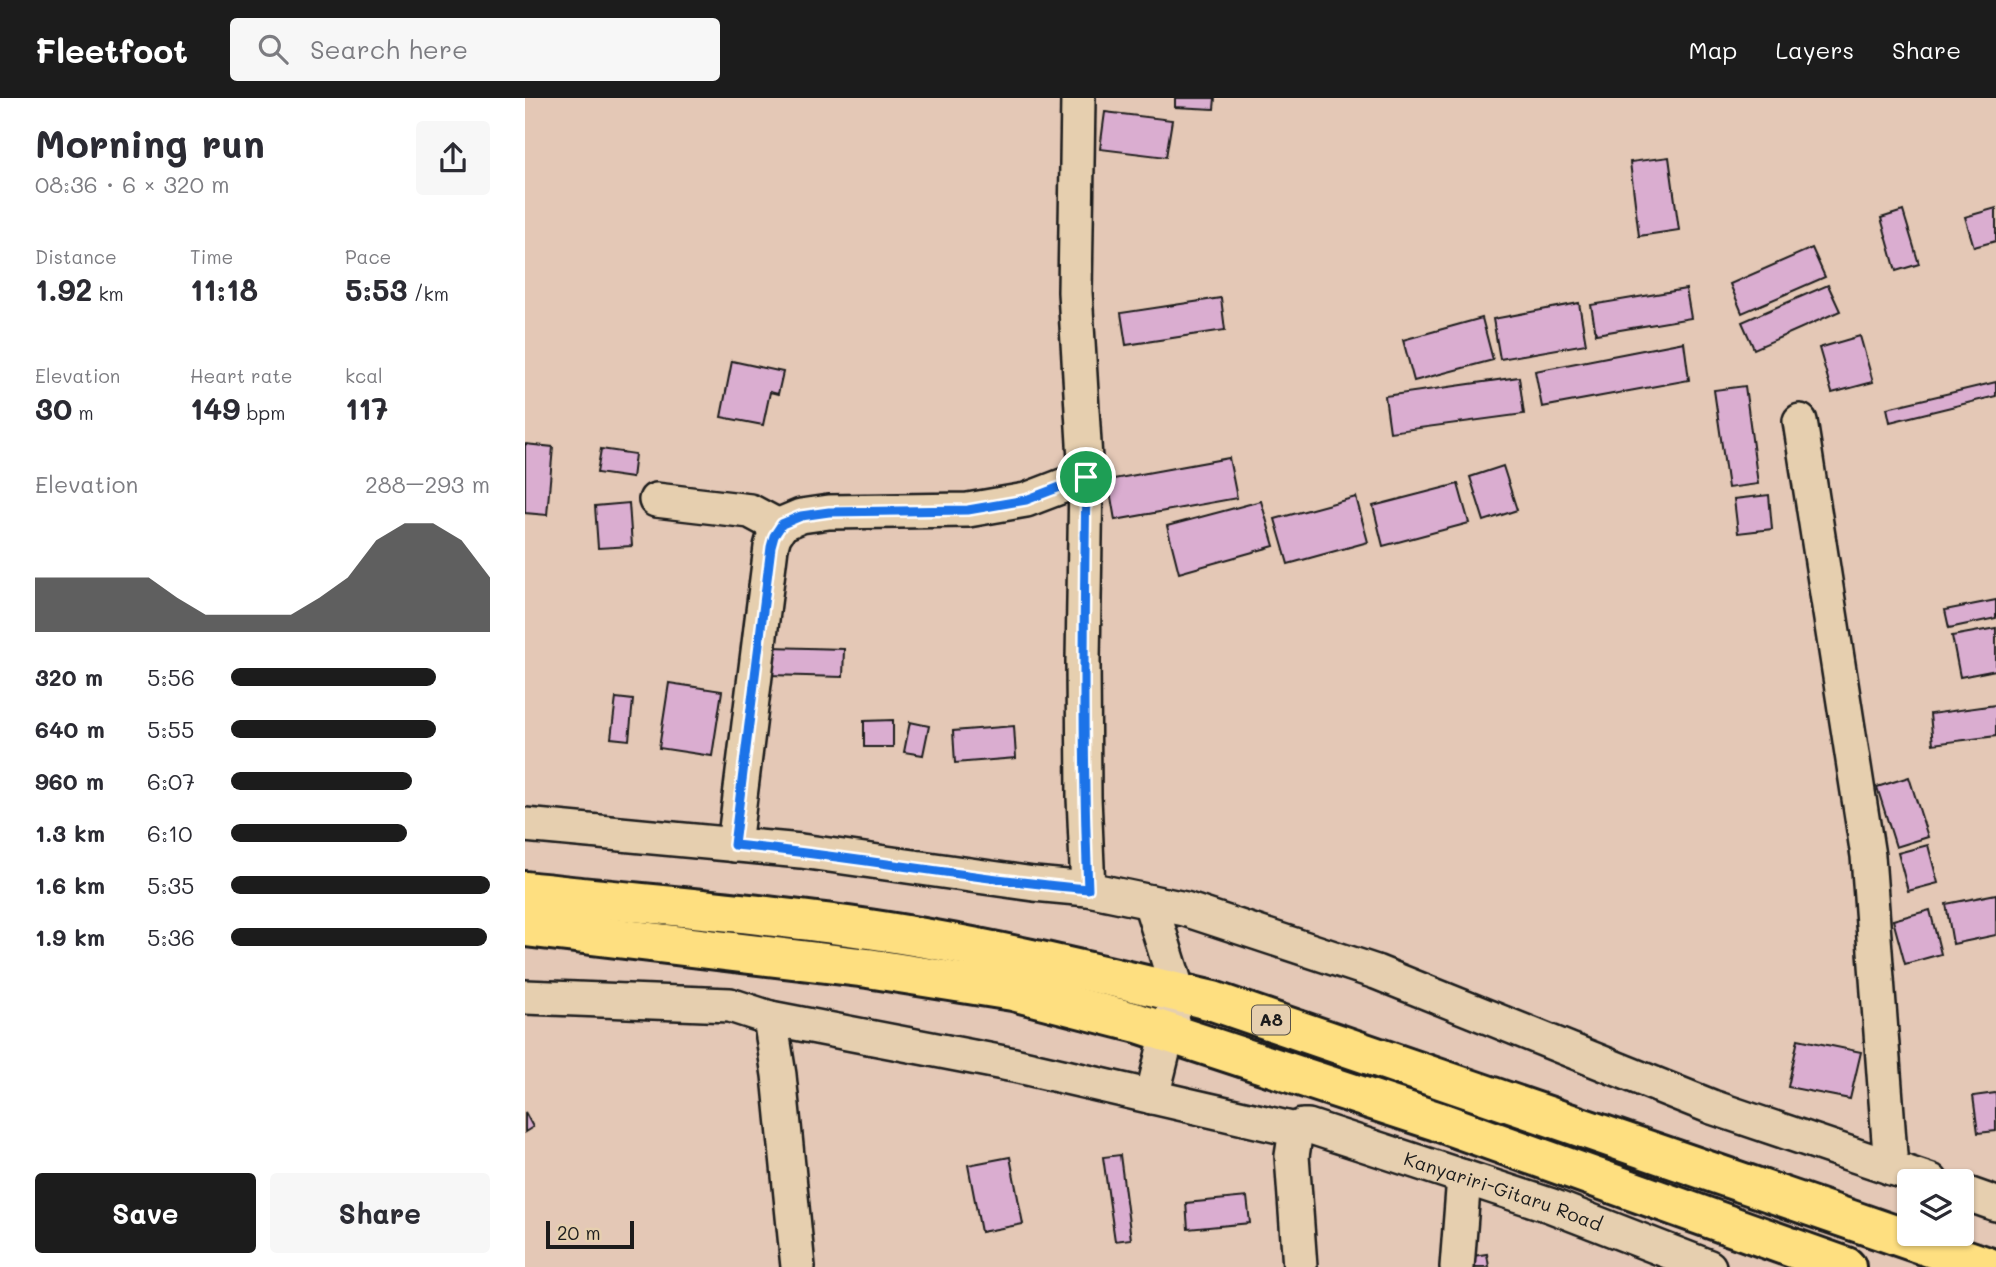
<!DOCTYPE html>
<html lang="en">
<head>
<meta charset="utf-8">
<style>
	body { margin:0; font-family:Mali,sans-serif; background:#f7f7f7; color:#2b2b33; height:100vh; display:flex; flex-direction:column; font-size:26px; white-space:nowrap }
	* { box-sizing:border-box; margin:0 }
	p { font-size:23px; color:#7c7c81 }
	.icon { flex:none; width:38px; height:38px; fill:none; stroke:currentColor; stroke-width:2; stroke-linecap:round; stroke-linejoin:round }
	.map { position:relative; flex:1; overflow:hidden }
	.sheet { display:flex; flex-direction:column; background:#fff; width:525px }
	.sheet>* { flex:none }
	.buttons { position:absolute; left:1372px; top:1071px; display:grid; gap:14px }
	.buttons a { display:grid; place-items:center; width:77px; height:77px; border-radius:7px; background:#fff; box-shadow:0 2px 5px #0004; font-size:35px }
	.scale { position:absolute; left:21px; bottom:18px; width:88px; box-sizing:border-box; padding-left:7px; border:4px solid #1c1c1c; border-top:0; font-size:19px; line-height:24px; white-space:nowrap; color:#1c1c1c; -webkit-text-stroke:5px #e6cfaf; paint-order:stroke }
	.pin { position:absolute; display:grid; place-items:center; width:60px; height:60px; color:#fff; margin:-30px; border:4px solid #fff; border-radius:50%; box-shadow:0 2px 7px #0007 }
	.round { display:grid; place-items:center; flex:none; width:74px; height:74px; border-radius:7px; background:#f7f7f7 }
	.head { display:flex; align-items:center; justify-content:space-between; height:119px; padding:0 35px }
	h1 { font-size:38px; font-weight:800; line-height:52px }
	.metrics { display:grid; grid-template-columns:repeat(3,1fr); gap:10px; height:119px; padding:7px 35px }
	.metrics div { display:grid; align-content:center }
	.metrics b { font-size:30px; font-weight:800 }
	.metrics small { font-size:19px; font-weight:400 }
	.metrics p { font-size:19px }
	.chart { height:196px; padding:14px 35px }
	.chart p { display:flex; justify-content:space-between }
	.chart svg { width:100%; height:126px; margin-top:7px; fill:#1c1c1c; opacity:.7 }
	.button { display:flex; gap:14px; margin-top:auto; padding:14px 35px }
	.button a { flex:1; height:80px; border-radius:7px; background:#1c1c1c; color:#fff; font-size:28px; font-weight:800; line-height:80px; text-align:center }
	.button a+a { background:#f7f7f7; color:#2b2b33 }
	ul { padding:0 35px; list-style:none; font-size:23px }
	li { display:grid; grid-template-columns:112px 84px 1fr; align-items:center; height:52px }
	li i { height:18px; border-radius:9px; background:#1c1c1c }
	header { display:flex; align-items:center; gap:42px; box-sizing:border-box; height:98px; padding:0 35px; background:#1c1c1c; color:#fff }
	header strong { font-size:33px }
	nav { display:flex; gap:38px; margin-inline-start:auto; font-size:24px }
	.search { width:490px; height:63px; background:#f7f7f7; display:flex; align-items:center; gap:18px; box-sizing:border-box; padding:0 24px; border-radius:7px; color:#7c7c81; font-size:26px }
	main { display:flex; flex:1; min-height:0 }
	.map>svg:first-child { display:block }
	.building { fill:#daadd0; stroke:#1c1c1c; stroke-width:2 }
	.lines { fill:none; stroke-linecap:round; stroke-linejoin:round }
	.minor-casing { stroke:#1c1c1c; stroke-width:38 }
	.highway-casing { stroke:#1c1c1c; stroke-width:44 }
	.minor { stroke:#e6cfaf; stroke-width:33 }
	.highway { stroke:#fedf80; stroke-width:38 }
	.route-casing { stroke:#fff; stroke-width:14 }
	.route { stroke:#1a73e8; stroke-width:9 }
	.labels { text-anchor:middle; stroke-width:7; stroke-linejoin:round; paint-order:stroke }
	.shield { fill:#e6cfaf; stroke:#595248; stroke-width:2 }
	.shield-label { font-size:18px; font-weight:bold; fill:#1c1c1c }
	.street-label { font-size:19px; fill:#1c1c1c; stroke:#e6cfaf }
</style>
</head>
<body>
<header>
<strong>Fleetfoot</strong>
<div class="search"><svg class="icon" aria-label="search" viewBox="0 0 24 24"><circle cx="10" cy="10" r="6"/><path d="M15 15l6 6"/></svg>Search here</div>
<nav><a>Map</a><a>Layers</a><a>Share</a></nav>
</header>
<main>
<section class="sheet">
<div class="head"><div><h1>Morning run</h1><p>08:36 · 6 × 320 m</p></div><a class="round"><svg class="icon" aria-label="share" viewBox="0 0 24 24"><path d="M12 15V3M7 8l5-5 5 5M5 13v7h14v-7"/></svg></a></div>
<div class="metrics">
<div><p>Distance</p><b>1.92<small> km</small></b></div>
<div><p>Time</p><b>11:18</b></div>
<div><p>Pace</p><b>5:53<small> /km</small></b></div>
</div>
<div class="metrics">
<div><p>Elevation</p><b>30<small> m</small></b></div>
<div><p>Heart rate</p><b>149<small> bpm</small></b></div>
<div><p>kcal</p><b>117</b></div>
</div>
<div class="chart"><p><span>Elevation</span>288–293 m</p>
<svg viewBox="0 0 160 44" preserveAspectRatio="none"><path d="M0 44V25L10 25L20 25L30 25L40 25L50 32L60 38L70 38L80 38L90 38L100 32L110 25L120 12L130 6L140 6L150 12L160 25V44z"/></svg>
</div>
<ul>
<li><b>320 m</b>5:56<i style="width:79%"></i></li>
<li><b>640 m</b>5:55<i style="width:79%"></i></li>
<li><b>960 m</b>6:07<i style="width:70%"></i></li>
<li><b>1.3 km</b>6:10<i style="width:68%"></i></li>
<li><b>1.6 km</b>5:35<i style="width:100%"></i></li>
<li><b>1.9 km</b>5:36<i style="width:99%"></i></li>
</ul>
<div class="button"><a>Save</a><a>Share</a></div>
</section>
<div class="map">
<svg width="1471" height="1169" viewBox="0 0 1471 1169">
	<rect width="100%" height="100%" fill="#e4c8b6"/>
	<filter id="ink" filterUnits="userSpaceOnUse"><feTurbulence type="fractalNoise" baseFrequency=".0143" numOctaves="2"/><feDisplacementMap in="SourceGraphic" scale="14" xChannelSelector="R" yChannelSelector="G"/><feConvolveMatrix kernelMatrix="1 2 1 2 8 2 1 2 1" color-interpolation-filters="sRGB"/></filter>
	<g filter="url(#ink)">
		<g class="building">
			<path d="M650 0H690L689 11 650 9Z"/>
			<path d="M580 14 647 22 641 59 575 51Z"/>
			<path d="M1144 59 1154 132 1114 138 1105 64Z"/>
			<path d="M1471 110V143L1449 149 1440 119Z"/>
			<path d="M1378 113 1394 166 1371 173 1356 120Z"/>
			<path d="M1287 150 1300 179 1217 215 1205 186Z"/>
			<path d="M1303 187 1315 213 1229 251 1217 224Z"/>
			<path d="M1161 191 1166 220 1071 236 1066 207Z"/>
			<path d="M696 200 700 232 601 247 596 215Z"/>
			<path d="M1054 205 1061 246 975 261 968 221Z"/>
			<path d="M957 220 968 262 889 283 878 242Z"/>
			<path d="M1335 238 1348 284 1307 295 1294 250Z"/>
			<path d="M1159 244 1164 282 1017 309 1010 273Z"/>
			<path d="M207 263 258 274 253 296 245 294 238 327 196 319Z"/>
			<path d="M994 279 999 316 865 334 860 298Z"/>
			<path d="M1471 284V298L1365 324 1362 310Z"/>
			<path d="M1220 288 1233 386 1203 390 1189 292Z"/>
			<path d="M0 346 28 349 22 417 0 415Z"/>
			<path d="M76 351 110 356 107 380 72 375Z"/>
			<path d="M704 360 712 400 590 422 583 382Z"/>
			<path d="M978 368 992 412 959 423 945 379Z"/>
			<path d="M933 386 944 425 858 448 848 408Z"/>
			<path d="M1244 397 1247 431 1213 435 1209 401Z"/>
			<path d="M831 399 843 444 763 466 750 421Z"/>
			<path d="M736 403 749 448 654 475 642 428Z"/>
			<path d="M104 405 107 448 73 450 70 408Z"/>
			<path d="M1471 502V520L1424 530 1420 512Z"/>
			<path d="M1471 530V572L1435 579 1427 538Z"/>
			<path d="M245 549 319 551 318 579 244 577Z"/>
			<path d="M144 585 197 593 187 658 134 650Z"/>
			<path d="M91 600 108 602 104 642 86 640Z"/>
			<path d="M1471 607V638L1408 646 1405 616Z"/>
			<path d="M368 622V649H339V623Z"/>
			<path d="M385 624 404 628 398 657 379 654Z"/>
			<path d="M489 628 491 660 430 665 428 633Z"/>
			<path d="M1384 679 1403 739 1371 749 1352 689Z"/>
			<path d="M1403 747 1413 785 1383 793 1373 755Z"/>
			<path d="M1471 796V837L1428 846 1421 806Z"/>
			<path d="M1405 812 1416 856 1380 866 1368 822Z"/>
			<path d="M1273 941 1336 954 1325 1001 1263 989Z"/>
			<path d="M1471 995V1033L1453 1035 1448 998Z"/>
			<path d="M0 1014 8 1029 0 1034Z"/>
			<path d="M595 1057 606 1141 590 1143 578 1059Z"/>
			<path d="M485 1059 498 1126 456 1134 443 1067Z"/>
			<path d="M722 1099 725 1125 663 1131 661 1105Z"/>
			<path d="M962 1156 964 1169H942L941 1159Z"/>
		</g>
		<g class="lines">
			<g class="minor-casing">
				<g id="minor">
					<path d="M553 0 550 194 561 379 558 563 559 699 563 791"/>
					<path d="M1275 323 1343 758 1366 1070"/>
					<path d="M131 402 225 413 255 429"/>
					<path d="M0 727 276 753 509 786 563 791 660 811 851 874 1187 1009 1406 1083"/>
					<path d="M209 747 246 449 249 438 257 426 276 418 304 414 443 412 501 402 561 379"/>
					<path d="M625 804 653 894 627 999"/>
					<path d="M0 899 205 907 245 920 254 977 273 1169"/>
					<path d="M245 920 489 967 771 1032"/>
					<path id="s1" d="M771 1032 777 1028H783L1027 1108 1184 1169"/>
					<path d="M771 1032 767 1058 775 1169"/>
					<path d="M1437 1094 1471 1106"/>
					<path d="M932 1169 939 1079"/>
				</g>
			</g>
			<g class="highway-casing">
				<g id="highway">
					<path d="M0 793C108 805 216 813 323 828 446 845 567 874 688 903L1463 1169"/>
					<path d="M0 829 343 870 488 893 613 925 912 1023 1321 1169"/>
				</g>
			</g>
			<use href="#minor" class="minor"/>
			<use href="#highway" class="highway"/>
		</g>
	</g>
	<g class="lines" filter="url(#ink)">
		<g class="route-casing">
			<path id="route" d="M561 379C559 516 557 654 563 791 445 781 328 758 209 747L246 449 249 438 257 426 276 418 304 414 443 412 501 402Z"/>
		</g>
		<use href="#route" class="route"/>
	</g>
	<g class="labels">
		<rect class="shield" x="727" y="907.5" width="38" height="29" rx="5"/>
		<g class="shield-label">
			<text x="746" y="928">A8</text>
		</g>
		<g class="street-label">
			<text dy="7" stroke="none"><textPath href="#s1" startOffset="219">Kanyariri-Gitaru Road</textPath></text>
		</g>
	</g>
</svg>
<div class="buttons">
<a><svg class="icon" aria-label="layers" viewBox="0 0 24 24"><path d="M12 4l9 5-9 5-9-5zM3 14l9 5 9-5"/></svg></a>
</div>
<div class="scale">20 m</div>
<div class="pin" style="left:561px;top:379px;background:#1e9e55"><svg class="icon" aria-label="arrive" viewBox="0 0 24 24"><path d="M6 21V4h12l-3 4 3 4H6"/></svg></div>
</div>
</main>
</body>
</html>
